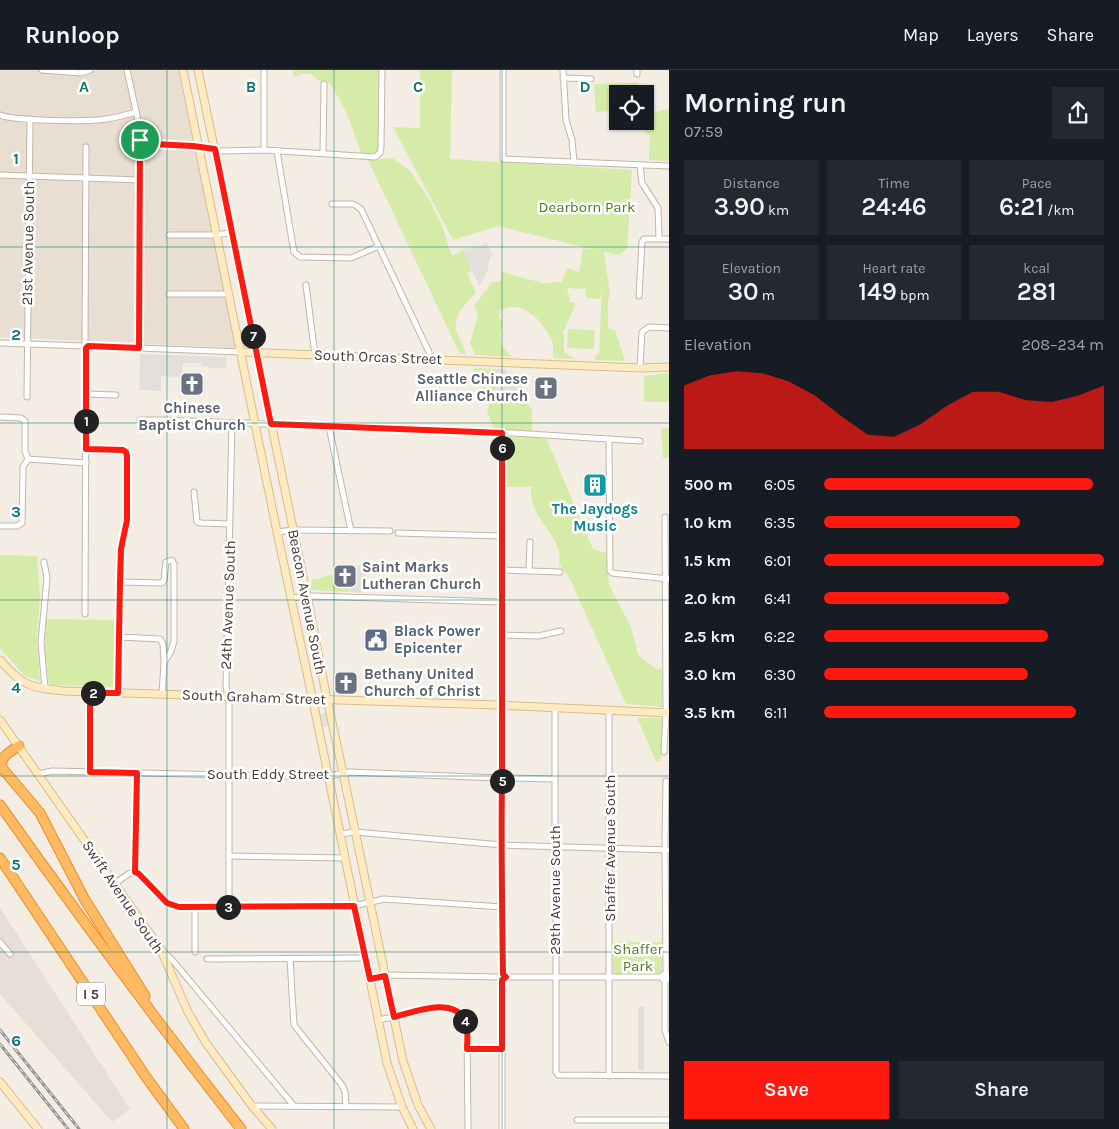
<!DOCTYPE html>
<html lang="en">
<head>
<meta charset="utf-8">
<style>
	body { margin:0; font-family:Karla,sans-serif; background:#242831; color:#f1f3f6; height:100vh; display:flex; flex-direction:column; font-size:19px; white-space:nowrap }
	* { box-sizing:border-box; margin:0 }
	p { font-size:16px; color:#9ea1a6 }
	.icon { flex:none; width:28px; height:28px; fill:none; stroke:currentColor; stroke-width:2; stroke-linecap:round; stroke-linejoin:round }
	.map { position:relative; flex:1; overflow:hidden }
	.side { display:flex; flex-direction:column; background:#171b24; width:450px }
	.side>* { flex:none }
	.buttons { position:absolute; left:609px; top:15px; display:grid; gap:10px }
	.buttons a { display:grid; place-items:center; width:45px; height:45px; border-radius:0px; background:#171b24; box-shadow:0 1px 4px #0004; font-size:25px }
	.pin { position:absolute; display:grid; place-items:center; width:42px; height:42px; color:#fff; margin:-21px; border:2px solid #fff; border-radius:50%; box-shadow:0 1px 5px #0007 }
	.km { position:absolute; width:25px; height:25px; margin:-12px; border-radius:50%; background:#222; color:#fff; font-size:14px; line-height:25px; text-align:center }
	.round { display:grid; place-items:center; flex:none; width:52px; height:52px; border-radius:0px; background:#242831 }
	.summary { display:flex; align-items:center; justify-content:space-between; height:85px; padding:0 15px }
	h1 { font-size:28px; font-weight:600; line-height:38px }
	.metrics { display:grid; grid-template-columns:repeat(3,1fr); gap:8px; height:85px; padding:5px 15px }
	.metrics div { display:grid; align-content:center; border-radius:0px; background:#242831; text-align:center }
	.metrics b { font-size:25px; font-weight:600 }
	.metrics small { font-size:14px; font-weight:400 }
	.metrics p { font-size:14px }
	.chart { height:140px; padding:10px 15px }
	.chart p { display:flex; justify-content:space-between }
	.chart svg { width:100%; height:90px; margin-top:5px; fill:#ff190f; opacity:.7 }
	.action { display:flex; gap:10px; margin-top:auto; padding:10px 15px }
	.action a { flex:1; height:58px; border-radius:0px; background:#ff190f; color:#fff; font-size:20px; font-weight:600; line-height:58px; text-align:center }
	.action a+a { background:#242831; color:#f1f3f6 }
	ul { padding:0 15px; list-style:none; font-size:16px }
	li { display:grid; grid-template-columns:80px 60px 1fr; align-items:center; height:38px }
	li i { height:12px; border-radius:6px; background:#ff190f }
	header { display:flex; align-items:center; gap:30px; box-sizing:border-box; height:70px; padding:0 25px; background:#171b24; border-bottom:1px solid #363941 }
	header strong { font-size:24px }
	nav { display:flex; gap:28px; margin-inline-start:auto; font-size:18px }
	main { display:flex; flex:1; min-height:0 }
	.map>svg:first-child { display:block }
	.residential { fill:#e8ded1 }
	.industrial { fill:#e5ded9 }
	.green { fill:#d5eca8 }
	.parking { fill:#e3e0dc }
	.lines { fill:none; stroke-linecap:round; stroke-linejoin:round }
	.street-casing { stroke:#c3b6a8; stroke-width:7 }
	.secondary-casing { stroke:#d7bd8e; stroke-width:9 }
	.highway-casing { stroke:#ec8d25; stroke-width:11 }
	.street { stroke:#fff; stroke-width:5 }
	.secondary { stroke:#ffeac2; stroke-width:7 }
	.highway { stroke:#ffba63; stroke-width:9 }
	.rail-casing { stroke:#949494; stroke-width:3 }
	.rail { stroke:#fff; stroke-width:1; stroke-dasharray:4; stroke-linecap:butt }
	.route-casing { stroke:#fff; stroke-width:10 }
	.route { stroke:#ff190f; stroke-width:6 }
	.grid { fill:none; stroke:#0f766e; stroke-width:1; stroke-opacity:0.55 }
	.labels { text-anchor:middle; stroke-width:5; stroke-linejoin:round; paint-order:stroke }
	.shield { fill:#fff; stroke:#7e7670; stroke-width:1 }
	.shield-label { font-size:14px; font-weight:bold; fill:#463c33 }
	.park-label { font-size:15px; fill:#4e7c21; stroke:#fff }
	.street-label { font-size:15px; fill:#463c33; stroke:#fff }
	.worship-label { font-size:15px; font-weight:bold; fill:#5b616d; stroke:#fff; text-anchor:start }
	.culture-label { font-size:15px; font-weight:bold; fill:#0d838f; stroke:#fff }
	.service-label { font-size:15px; font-weight:bold; fill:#4e5e75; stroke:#fff; text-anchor:start }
	.grid-label { font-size:16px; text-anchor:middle; font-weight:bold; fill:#0f766e; stroke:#fff; stroke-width:5; stroke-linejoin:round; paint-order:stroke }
</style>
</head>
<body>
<header>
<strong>Runloop</strong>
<nav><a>Map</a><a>Layers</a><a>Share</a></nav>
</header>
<main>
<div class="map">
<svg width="669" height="1059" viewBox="0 0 669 1059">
	<rect width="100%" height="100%" fill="#f3ede3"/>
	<path class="residential" d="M0 0H178L239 278 0 267Z"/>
	<path class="industrial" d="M0 838 130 1039 112 1052 0 924Z"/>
	<g class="green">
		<path d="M293 0H380L378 82 375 84 362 85C353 60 345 33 328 12L319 11 312 4H301L293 7Z"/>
		<path d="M420 0H452L450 89 632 100 627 179 619 185 604 182 610 223 608 231V259L615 260 625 291 595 290V286L599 283 602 220 600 229 586 228V219L567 218 570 231 576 234 562 264 564 265V282L576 289 553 288C553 281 554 273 551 268 541 249 521 229 500 240L499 247 503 252 500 264 501 274 512 287 475 285 470 273 478 245 474 236 493 211 499 212 502 207 501 202 543 213 561 212 568 198 579 202 583 178 600 181 498 156 453 170 393 57 420 58Z"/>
		<path d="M638 13 644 24H618L617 41 596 42 594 14Z"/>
		<path d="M645 25 656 43 662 40 669 39V91L649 90 650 66 634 51H645Z"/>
		<path d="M392 88 409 100 429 129 443 158 451 184 454 185 466 178 464 183 472 201 467 203 476 222C468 232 453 244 456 259 458 267 464 276 466 284H460L368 90Z"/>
		<path d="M568 259 595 260 594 279 567 278Z"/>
		<path d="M473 298 495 299 497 329 521 325 532 340V363L495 361 487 341 489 335Z"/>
		<path d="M669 303V332H644V306Z"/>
		<path d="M669 358V388H663L661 359Z"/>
		<path d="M506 367 546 368 593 479 606 483 609 515 631 557 638 585 656 599 662 600V637L626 634 570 509 559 494C563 470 542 458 534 437 531 432 531 423 531 417H506Z"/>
		<path d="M0 485 37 486 40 527 37 569 40 611 24 605 0 578Z"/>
		<path d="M328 505H340L341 518 349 519V522L311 520 312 509H318Z"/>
		<path d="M45 549 117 550 114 617 49 615 45 585Z"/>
		<path d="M637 648H662L661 687 659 691H656Z"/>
		<path d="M613 872H662V903L613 904Z"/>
	</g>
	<g class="parking">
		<path d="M486 172 493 185 490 188 487 202 479 216 464 183 466 179 483 175Z"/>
		<path d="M140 284 227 287 226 298H209V296H201V293H183L182 307 161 306V321L139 320Z"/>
		<path d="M495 299H505L506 301 510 303 525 305 524 313 519 323H508L507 327 497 329Z"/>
		<path d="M350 495 366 496 365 520H362V523L350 522Z"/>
		<path d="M328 643 331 655 321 657 319 644Z"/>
		<rect x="638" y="937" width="6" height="63"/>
	</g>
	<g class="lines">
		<g class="street-casing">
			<g id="street">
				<path d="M42 0 80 3 90 0"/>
				<path d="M127 0 140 59V69L139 278"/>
				<path d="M503 0V89L669 96"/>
				<path d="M563 0 566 50 572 70 574 92"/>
				<path d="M637 4V0"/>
				<path d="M563 8 591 9"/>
				<path d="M0 45C12 51 90 52 106 49 116 48 126 45 136 42"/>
				<path d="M140 69 153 74 193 76 220 81 264 80 375 87 380 83 381 77 382 0"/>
				<path d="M264 80V0"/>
				<path d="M277 81 294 182 300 187 351 188 379 176"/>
				<path d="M323 83 324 14"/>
				<path d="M640 95 642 113 658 138 659 168"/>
				<path d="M0 105 140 110"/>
				<path d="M332 134H353L361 139 429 282V289"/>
				<path d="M169 165H212L232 163"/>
				<path d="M306 215 315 285"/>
				<path d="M169 224H229"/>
				<path d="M639 226 642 172 644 169H669"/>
				<path d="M0 273 84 276"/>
				<path d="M85 274 86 77"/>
				<path d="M88 276 241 282"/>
				<path d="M640 298 642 262 649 257 669 258"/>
				<path d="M86 324 116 325"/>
				<path d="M27 327 30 49"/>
				<path d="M0 347 21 348 25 351V381L28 389 23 397 22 453 17 456H0"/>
				<path d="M140 350H159L513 363 640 371"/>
				<path d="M329 357 351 461"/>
				<path d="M609 370 610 501 612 503 669 509"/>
				<path d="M86 379 123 380 127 384V450L121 479 120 512 118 623"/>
				<path d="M28 389 86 393"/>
				<path d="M194 422 197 452 201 453 230 454"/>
				<path d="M277 462 293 460 390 461"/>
				<path d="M398 463 502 466"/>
				<path d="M44 492 47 508 41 572 45 619"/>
				<path d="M502 500 560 502"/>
				<path d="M529 501 530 472"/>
				<path d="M120 512 162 513 164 510 166 492 172 490 174 494V571L171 581 164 593 162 624"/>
				<path d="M291 528 313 526 502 532"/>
				<path d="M85 544 86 278"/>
				<path d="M502 565 538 566 561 561"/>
				<path d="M119 567 160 569 163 574 164 592"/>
				<path d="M90 623V702"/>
				<path d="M555 638V772L554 781 556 796V1002L558 1005 669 1006"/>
				<path d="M664 682 666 643 665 447"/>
				<path d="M38 704 52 701 324 707 349 702 499 708"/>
				<path d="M502 705V363"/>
				<path d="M504 708 555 709"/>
				<path d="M502 711 503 904"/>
				<path d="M341 764 355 762 502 775 669 780"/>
				<path d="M229 786 345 788"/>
				<path d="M135 803 137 703"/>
				<path d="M114 814 130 803H138L167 833 179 837H349L384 829 502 837"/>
				<path d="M195 837V882"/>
				<path d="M229 837V631L226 616 232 353"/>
				<path d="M0 872 10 884"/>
				<path d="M162 880 174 892 294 1036"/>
				<path d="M207 889 365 888"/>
				<path d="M290 889 294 955 342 1015 345 1022 346 1036"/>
				<circle cx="665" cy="907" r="3"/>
				<path d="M666 904 665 774 666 711"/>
				<path d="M506 907H662"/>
				<path d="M370 909 389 905 499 907"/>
				<path d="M665 910V960L669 972"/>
				<path d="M378 950 444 937C458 938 466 949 467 962L468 1059"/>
				<path d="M467 979H502"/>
				<path d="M609 1006V641"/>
				<path d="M252 1036 402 1037"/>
				<path d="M577 1050H669"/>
				<path d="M502 1059V910"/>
			</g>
		</g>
		<g class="secondary-casing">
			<g id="secondary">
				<path d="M183 0 277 462 314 636 387 993 402 1037 413 1059"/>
				<path d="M198 0 307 526 327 629 343 703 403 991 418 1035 431 1059"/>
				<path d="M241 282 640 298 669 297"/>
				<path d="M0 590C23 617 30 617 64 621L496 635 669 643"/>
				<path d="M0 650 160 878 188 942 206 973 252 1036 272 1059"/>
				<path d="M0 1012 38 1059"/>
			</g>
		</g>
		<g class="highway-casing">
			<g id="highway">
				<path d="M19 676C10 682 0 686 2 698L40 743 85 830 145 926"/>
				<path d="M0 735C78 845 158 953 241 1059"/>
				<path d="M0 788 146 1007 184 1059"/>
			</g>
		</g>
		<use href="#street" class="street"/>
		<use href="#secondary" class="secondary"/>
		<use href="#highway" class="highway"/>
		<g class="rail-casing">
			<g id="rail">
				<path d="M0 960 79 1059"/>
				<path d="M0 974 68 1059"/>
			</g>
		</g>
		<use href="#rail" class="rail"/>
	</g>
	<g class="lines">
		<g class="route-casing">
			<path id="route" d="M140 70 153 74 193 76 215 79 271 354 502 363V705L504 708 502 711C501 775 502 839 503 904L506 907 502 910V979H467C467 970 469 960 465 951 454 926 414 942 394 947L385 906 370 909 354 836 179 837 167 833 139 804 135 802 137 703 90 702V623H118L120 512 121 479 127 450V386L126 382 123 380 86 379V278L88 276 139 278Z"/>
		</g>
		<use href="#route" class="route"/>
	</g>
	<path class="grid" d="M167 0V1059M334 0V1059M502 0V1059M0 177H669M0 353H669M0 530H669M0 706H669M0 882H669"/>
	<defs>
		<g id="church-square" transform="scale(1.25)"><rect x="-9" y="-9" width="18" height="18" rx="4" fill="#6b7280" stroke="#fff"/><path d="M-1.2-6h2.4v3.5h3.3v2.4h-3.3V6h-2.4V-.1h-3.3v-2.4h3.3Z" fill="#fff"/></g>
		<g id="building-square" transform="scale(1.25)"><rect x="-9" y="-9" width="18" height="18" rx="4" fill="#0f9aa8" stroke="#fff"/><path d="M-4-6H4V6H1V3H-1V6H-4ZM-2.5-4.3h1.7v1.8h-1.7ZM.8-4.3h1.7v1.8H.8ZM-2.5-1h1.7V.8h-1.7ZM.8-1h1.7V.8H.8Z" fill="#fff"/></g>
		<g id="civic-square" transform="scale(1.25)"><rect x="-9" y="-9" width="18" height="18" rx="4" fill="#5c6f8a" stroke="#fff"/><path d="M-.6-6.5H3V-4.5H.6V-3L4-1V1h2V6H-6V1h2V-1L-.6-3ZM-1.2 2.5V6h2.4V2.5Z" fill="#fff"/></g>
	</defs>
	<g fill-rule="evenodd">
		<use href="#church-square" x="192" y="314"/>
		<use href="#church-square" x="546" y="318"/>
		<use href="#building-square" x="595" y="415"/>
		<use href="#church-square" x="345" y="506"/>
		<use href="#civic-square" x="376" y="570"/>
		<use href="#church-square" x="346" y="613"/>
	</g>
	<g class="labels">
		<rect class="shield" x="77" y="912.5" width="28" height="23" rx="4"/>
		<g class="shield-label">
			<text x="91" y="929">I 5</text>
		</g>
		<g class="park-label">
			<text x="587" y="142">Dearborn Park</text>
			<text x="638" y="884">Shaffer<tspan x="638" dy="17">Park</tspan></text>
		</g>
		<g class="street-label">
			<text transform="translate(28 173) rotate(-89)" y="5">21st Avenue South</text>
			<text transform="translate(378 287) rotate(2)" y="5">South Orcas Street</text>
			<text transform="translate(307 532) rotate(79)" y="5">Beacon Avenue South</text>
			<text transform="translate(228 535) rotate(-88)" y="5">24th Avenue South</text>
			<text transform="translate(254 627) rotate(2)" y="5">South Graham Street</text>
			<text x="268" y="709">South Eddy Street</text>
			<text transform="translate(610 778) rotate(-90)" y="5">Shaffer Avenue South</text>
			<text transform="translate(555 820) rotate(-90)" y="5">29th Avenue South</text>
			<text transform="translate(123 827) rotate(56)" y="5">Swift Avenue South</text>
		</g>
		<g class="worship-label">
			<text x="528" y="314" text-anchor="end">Seattle Chinese<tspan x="528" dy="17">Alliance Church</tspan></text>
			<text x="192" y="343" text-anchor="middle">Chinese<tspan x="192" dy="17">Baptist Church</tspan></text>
			<text x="362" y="502">Saint Marks<tspan x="362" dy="17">Lutheran Church</tspan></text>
			<text x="364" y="609">Bethany United<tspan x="364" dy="17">Church of Christ</tspan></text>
		</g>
		<g class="culture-label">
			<text x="595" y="444">The Jaydogs<tspan x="595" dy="17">Music</tspan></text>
		</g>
		<g class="service-label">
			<text x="394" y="566">Black Power<tspan x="394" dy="17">Epicenter</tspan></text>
		</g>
	</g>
	<g class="grid-label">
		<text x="84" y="22">A</text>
		<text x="251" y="22">B</text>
		<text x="418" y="22">C</text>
		<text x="585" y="22">D</text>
		<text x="16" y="94">1</text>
		<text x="16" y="270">2</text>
		<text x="16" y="447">3</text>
		<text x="16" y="623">4</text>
		<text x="16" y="800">5</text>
		<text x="16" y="976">6</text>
	</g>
</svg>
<div class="buttons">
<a><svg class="icon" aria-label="locate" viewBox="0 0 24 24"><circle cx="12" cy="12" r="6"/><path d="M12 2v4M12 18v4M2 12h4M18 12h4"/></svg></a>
</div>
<div class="pin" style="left:140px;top:70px;background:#1e9e55"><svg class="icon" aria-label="arrive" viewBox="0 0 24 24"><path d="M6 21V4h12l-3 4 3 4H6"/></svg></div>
<b class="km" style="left:86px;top:351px">1</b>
<b class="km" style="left:93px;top:623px">2</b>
<b class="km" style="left:228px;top:837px">3</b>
<b class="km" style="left:465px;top:951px">4</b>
<b class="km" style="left:502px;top:711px">5</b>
<b class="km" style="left:502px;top:378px">6</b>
<b class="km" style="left:253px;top:266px">7</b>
</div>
<section class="side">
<div class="summary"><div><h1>Morning run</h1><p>07:59</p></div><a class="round"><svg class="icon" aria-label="share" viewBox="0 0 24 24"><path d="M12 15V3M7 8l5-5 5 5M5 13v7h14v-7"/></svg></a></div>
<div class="metrics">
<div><p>Distance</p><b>3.90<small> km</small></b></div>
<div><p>Time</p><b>24:46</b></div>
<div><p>Pace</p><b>6:21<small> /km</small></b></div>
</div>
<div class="metrics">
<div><p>Elevation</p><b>30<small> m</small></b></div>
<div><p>Heart rate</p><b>149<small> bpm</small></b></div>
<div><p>kcal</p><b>281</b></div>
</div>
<div class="chart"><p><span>Elevation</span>208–234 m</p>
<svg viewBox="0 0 160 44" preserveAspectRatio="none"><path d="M0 44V13L10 8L20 6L30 7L40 11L50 18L60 28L70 37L80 38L90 32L100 23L110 16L120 16L130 20L140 21L150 18L160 13V44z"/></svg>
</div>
<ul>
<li><b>500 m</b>6:05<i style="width:96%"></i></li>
<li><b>1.0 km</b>6:35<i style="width:70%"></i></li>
<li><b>1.5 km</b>6:01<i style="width:100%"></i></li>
<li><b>2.0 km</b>6:41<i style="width:66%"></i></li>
<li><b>2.5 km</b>6:22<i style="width:80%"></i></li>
<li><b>3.0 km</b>6:30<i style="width:73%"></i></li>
<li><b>3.5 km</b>6:11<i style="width:90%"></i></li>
</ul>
<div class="action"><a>Save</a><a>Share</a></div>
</section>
</main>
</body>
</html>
